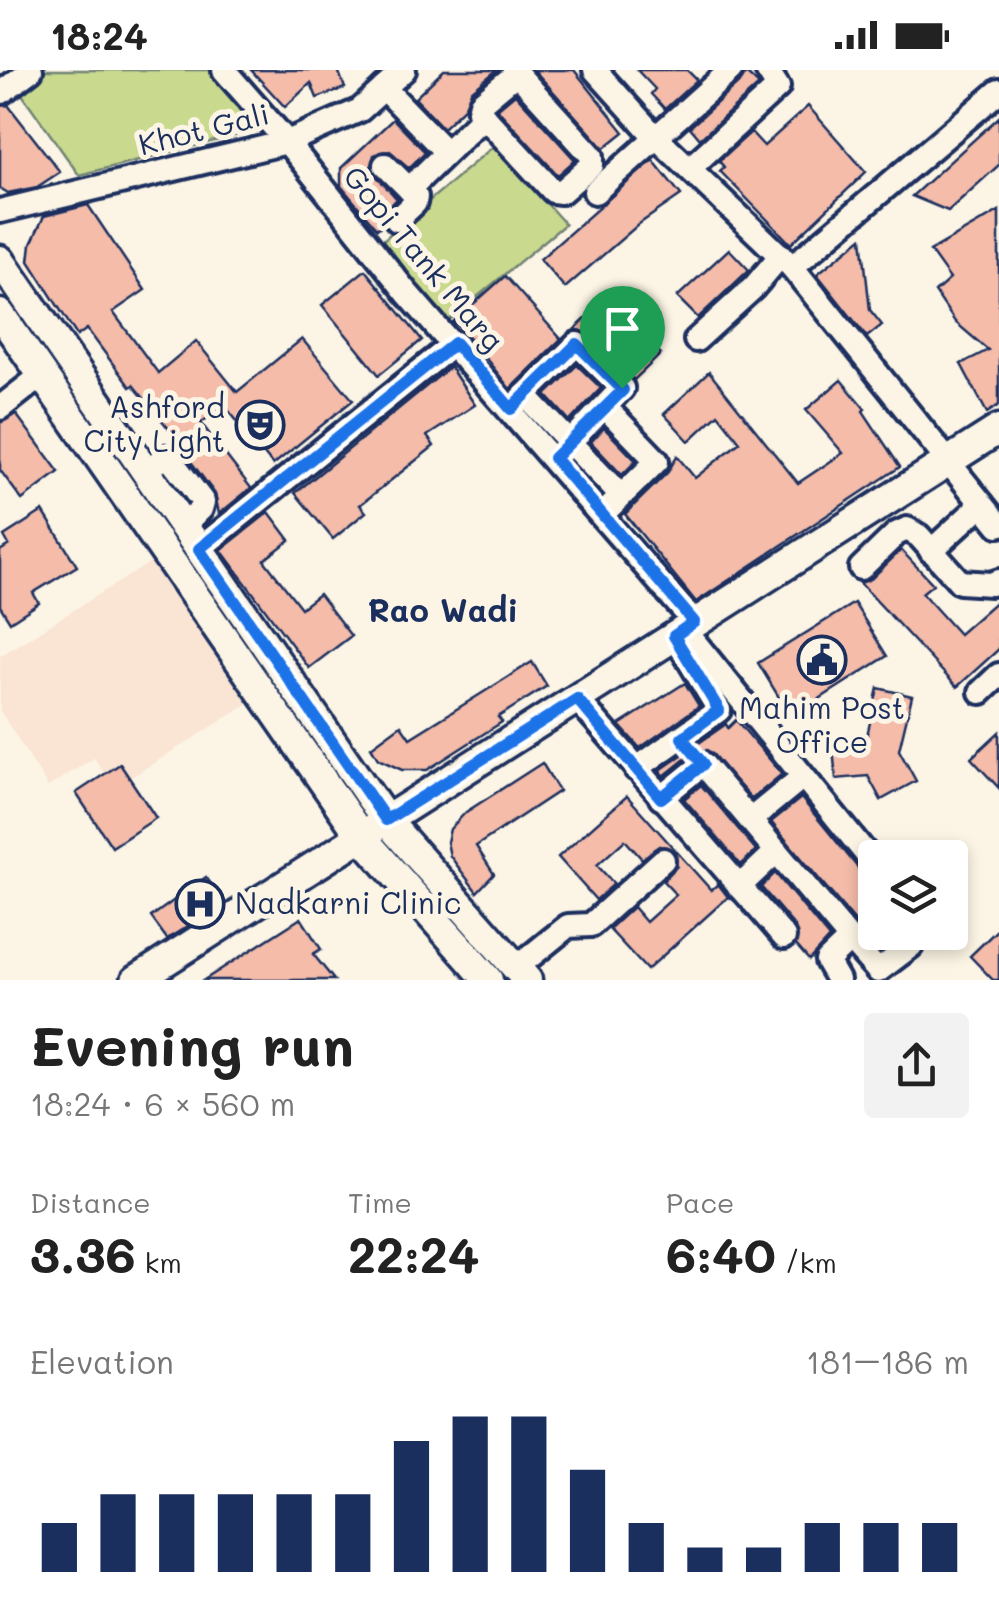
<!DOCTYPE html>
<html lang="en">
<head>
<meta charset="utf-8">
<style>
	body { margin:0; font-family:Mali,sans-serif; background:#f2f2f2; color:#222; height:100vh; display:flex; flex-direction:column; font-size:38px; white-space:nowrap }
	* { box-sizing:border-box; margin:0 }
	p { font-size:32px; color:#767676 }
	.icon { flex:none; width:55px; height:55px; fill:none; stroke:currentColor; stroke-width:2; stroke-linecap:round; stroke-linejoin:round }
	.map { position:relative; height:910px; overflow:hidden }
	.side { display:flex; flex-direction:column; background:#fff; flex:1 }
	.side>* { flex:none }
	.controls { position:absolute; left:858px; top:770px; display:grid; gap:20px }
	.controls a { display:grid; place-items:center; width:110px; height:110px; border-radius:10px; background:#fff; box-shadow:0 5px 15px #0003; font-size:50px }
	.pin { position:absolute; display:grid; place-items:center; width:85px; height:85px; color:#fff; margin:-102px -42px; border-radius:50% 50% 50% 0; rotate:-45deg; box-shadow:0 0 10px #0007 }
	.pin .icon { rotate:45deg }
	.round { display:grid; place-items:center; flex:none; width:105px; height:105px; border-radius:10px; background:#f2f2f2 }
	.overview { display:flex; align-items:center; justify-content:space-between; height:170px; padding:0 30px }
	h1 { font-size:55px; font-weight:700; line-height:75px }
	.metrics { display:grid; grid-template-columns:repeat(3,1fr); gap:15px; height:170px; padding:10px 30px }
	.metrics div { display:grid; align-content:center }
	.metrics b { font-size:50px; font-weight:700 }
	.metrics small { font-size:28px; font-weight:400 }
	.metrics p { font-size:28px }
	.chart { height:280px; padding:20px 30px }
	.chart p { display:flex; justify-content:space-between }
	.chart svg { width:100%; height:180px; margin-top:10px; stroke:#1b2f5e; stroke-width:6 }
	.status { display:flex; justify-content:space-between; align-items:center; height:70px; padding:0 50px; background:#fff; direction:ltr }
	.status svg { height:28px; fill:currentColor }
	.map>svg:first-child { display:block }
	.built { fill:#fae4d3 }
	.green { fill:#c9d98e; stroke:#728476; stroke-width:2.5 }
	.building { fill:#f4bca9; stroke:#1b2f5e; stroke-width:2.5 }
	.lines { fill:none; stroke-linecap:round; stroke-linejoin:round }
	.minor-casing { stroke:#1b2f5e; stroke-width:30 }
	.major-casing { stroke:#1b2f5e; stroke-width:35 }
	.minor { stroke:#fcf5e5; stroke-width:22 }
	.major { stroke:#fcf5e5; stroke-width:28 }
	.route-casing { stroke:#fff; stroke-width:20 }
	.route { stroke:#1a73e8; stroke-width:12 }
	.labels { text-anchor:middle; stroke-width:10; stroke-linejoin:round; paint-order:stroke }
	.street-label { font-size:30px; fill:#1b2f5e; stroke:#fcf5e5 }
	.poi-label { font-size:30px; fill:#1b2f5e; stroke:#fcf5e5; text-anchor:end }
	.neighbourhood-label { font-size:32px; font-weight:bold; fill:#1b2f5e; stroke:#fcf5e5 }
</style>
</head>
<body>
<div class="status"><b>18:24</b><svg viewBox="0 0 49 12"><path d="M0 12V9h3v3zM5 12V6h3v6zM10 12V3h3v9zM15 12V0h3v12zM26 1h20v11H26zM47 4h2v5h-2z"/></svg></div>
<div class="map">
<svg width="999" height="910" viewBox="0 0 999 910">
	<rect width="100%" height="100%" fill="#fcf5e5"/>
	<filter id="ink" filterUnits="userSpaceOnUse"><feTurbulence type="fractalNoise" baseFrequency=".01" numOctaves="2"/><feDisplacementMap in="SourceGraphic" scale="20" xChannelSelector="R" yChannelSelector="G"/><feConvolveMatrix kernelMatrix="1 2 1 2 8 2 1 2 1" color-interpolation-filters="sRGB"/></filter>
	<g filter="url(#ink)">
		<path class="built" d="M175 477 266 623 114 718 94 688 48 717 0 641V586Z"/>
		<g class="green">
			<path d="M45 0H212L266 58 79 105 19 20Z"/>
			<path d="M495 75 565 154 447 252 377 175Z"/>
		</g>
		<g class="building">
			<path d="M251 0H338L345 18 317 28 311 13 285 37Z"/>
			<path d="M444 0H497L471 21 464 38 443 58 415 28Z"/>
			<path d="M534 0H574L624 62 604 78Z"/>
			<path d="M637 0H687L697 10 665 39 651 24 655 19Z"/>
			<path d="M746 3 759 15 700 69 690 57 741 11Z"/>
			<path d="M515 24 575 90 558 105 497 39Z"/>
			<path d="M8 35 60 102 37 117 8 123 0 118V36Z"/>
			<path d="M808 36 866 102 791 174 720 101 724 97 719 91 751 62 764 76Z"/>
			<path d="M999 47V95L948 141 912 126Z"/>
			<path d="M393 49 425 82 409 98 390 81 374 85 371 100 397 129 386 140 383 154 377 159 341 116V98Z"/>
			<path d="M653 90 681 125 639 154 565 218 540 189Z"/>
			<path d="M88 135 145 220 113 242 158 303 196 271 237 322 302 269 353 330 273 395 224 335 201 353 251 418 219 444 215 424 183 381 173 374 178 370 133 315 130 317 87 259 77 266 29 191 31 174 44 146Z"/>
			<path d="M999 141V335L987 343 961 294 988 280 955 252 935 222 950 209 930 181Z"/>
			<path d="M862 168 870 240 882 255 867 267 817 204Z"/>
			<path d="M729 179 749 200 698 248 677 227Z"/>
			<path d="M365 200 422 270 379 305 322 235Z"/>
			<path d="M505 206 561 269 510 319 466 263 453 252Z"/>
			<path d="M607 229 661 284 634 310 587 263 575 259Z"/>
			<path d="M577 295 601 318 570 351 546 325Z"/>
			<path d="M450 297 475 335 427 366 434 376 360 435 366 442 333 469 295 423Z"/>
			<path d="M709 302 798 413 843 383 806 340 841 310 865 339 863 341 900 397 696 532 625 444 668 402 677 386 695 408 740 372 718 344 689 371 664 344Z"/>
			<path d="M16 344 59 402 22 430 0 400V353Z"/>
			<path d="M604 358 636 391 622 405 591 372Z"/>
			<path d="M43 441 77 496 33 523 39 533 10 552 0 536V481L9 475 4 466Z"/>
			<path d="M269 442 290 470 264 490 301 538 319 524 351 566 309 598 221 480Z"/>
			<path d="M901 480 933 514 922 523 959 564 999 529V579L957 617 860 513 871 509Z"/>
			<path d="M854 533 887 586 791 647 758 593Z"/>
			<path d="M532 592 547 616 498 647 502 652 427 700H402L378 689 371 677 401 655 410 668Z"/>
			<path d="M685 613 699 636 640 678 619 655Z"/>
			<path d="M878 618 912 626 899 680 916 711 881 730 868 706 836 709 833 679 865 674Z"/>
			<path d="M736 650 782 704 752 729 707 680 694 682 664 706 659 701 726 654 728 658Z"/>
			<path d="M999 662V718L971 688Z"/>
			<path d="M542 693 559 721 476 776 494 804 477 822 450 786 447 772 450 759 466 742Z"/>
			<path d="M120 694 156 748 112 777 76 723Z"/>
			<path d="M701 715 756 780 741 795 684 729Z"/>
			<path d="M627 726 711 820 718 814 728 827 647 900 609 859 633 837 646 852 676 825 663 811 677 796 675 781 659 776 642 789 625 770 597 795 614 814 596 830 558 787Z"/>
			<path d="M801 728 863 804 875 811V862H900L879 880 771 752Z"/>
			<path d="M775 803 829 868 809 890 796 875 795 857 761 817Z"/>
			<path d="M206 807 225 833 167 869 151 847Z"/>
			<path d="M301 848 321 879 313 884 334 910H204Z"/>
			<path d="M999 858V910H993L970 886Z"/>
		</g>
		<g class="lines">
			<g class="minor-casing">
				<g id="minor">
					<path d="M224 0 287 72 407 223 694 552"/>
					<path d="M514 0 592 86V95L561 122 553 121 479 41 481 33 517 3"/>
					<path d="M595 0 649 60 792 197 999 455"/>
					<path d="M384 18 446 82"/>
					<path d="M2 22 31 0"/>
					<path d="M385 95 409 119 484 46"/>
					<path d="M690 98 778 17 767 0"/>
					<path d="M595 122 731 0"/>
					<path d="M0 141 287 72 360 40 404 0"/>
					<path d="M397 150 415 133 416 127 409 119"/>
					<path d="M792 197 999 21"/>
					<path d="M696 270 753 218 781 185"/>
					<path d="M525 325 621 426"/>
					<path d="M0 338 42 305"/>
					<path d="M511 339 577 274 622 318 554 389"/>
					<path d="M145 401 165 387 171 390 203 432 201 439 183 456"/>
					<path d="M602 445 657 391 606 338"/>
					<path d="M199 479 455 273"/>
					<path d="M931 481 982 434"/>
					<path d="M861 498 896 464 907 459 919 466 960 512 991 514 999 511"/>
					<path d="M684 559 875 795"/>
					<path d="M981 622 999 605"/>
					<path d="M577 629 784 867"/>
					<path d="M636 699 719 640 674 565"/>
					<path d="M661 728 703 694 850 869 827 891 838 910"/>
					<path d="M750 750 794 714"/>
					<path d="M739 817 776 782"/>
					<path d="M850 869 878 901 911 876"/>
					<path d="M516 898 568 856 591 855 663 790"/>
				</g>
			</g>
			<g class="major-casing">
				<g id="major">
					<path d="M0 190 386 750 527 910"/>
					<path d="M0 244 361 766 488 910"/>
					<path d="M136 910 999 359"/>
				</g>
			</g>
			<use href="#minor" class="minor"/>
			<use href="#major" class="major"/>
		</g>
	</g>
	<g class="lines" filter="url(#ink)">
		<g class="route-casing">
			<path id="route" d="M455 273 511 339 577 274 623 320 554 388 694 552 674 566 719 640 682 668 703 694 661 728 577 629 386 750 199 479Z"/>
		</g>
		<use href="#route" class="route"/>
	</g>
	<defs>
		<g id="theatre-ring" transform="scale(2.5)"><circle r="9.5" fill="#fcf5e5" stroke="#1b2f5e" stroke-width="1.5"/><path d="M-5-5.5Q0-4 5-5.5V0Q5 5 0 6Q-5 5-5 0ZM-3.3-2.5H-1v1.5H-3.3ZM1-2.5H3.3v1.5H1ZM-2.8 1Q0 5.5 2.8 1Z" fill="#1b2f5e"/></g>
		<g id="civic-ring" transform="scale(2.5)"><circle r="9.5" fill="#fcf5e5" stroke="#1b2f5e" stroke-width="1.5"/><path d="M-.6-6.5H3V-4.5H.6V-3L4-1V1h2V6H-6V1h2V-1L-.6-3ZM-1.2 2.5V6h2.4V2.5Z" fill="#1b2f5e"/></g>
		<g id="hospital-ring" transform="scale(2.5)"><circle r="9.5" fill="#fcf5e5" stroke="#1b2f5e" stroke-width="1.5"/><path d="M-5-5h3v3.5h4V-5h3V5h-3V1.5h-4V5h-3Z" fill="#1b2f5e"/></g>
	</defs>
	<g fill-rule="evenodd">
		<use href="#theatre-ring" x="260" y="355"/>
		<use href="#civic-ring" x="822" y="590"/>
		<use href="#hospital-ring" x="200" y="834"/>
	</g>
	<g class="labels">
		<g class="street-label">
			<text transform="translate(204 60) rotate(-14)" y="10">Khot Gali</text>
			<text transform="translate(423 189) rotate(50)" y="10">Gopi Tank Marg</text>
		</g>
		<g class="poi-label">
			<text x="225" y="348">Ashford<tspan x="225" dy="34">City Light</tspan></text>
			<text x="822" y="649" text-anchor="middle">Mahim Post<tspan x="822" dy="34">Office</tspan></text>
			<text x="235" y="844" text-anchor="start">Nadkarni Clinic</text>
		</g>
		<g class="neighbourhood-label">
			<text x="443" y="552">Rao Wadi</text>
		</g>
	</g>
</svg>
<div class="controls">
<a><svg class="icon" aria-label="layers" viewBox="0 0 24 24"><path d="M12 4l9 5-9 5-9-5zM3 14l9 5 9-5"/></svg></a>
</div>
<div class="pin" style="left:622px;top:318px;background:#1e9e55"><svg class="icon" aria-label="arrive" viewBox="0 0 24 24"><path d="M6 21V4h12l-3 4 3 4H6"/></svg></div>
</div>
<section class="side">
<div class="overview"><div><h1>Evening run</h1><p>18:24 · 6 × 560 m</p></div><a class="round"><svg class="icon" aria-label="share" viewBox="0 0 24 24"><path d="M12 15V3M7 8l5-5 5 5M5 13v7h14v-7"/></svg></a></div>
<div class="metrics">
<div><p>Distance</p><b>3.36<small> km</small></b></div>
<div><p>Time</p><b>22:24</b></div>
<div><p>Pace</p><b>6:40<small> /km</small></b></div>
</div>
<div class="chart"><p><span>Elevation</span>181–186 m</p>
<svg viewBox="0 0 160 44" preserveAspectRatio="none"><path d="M5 44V32M15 44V25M25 44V25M35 44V25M45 44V25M55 44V25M65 44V12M75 44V6M85 44V6M95 44V19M105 44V32M115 44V38M125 44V38M135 44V32M145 44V32M155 44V32"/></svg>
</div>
</section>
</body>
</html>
